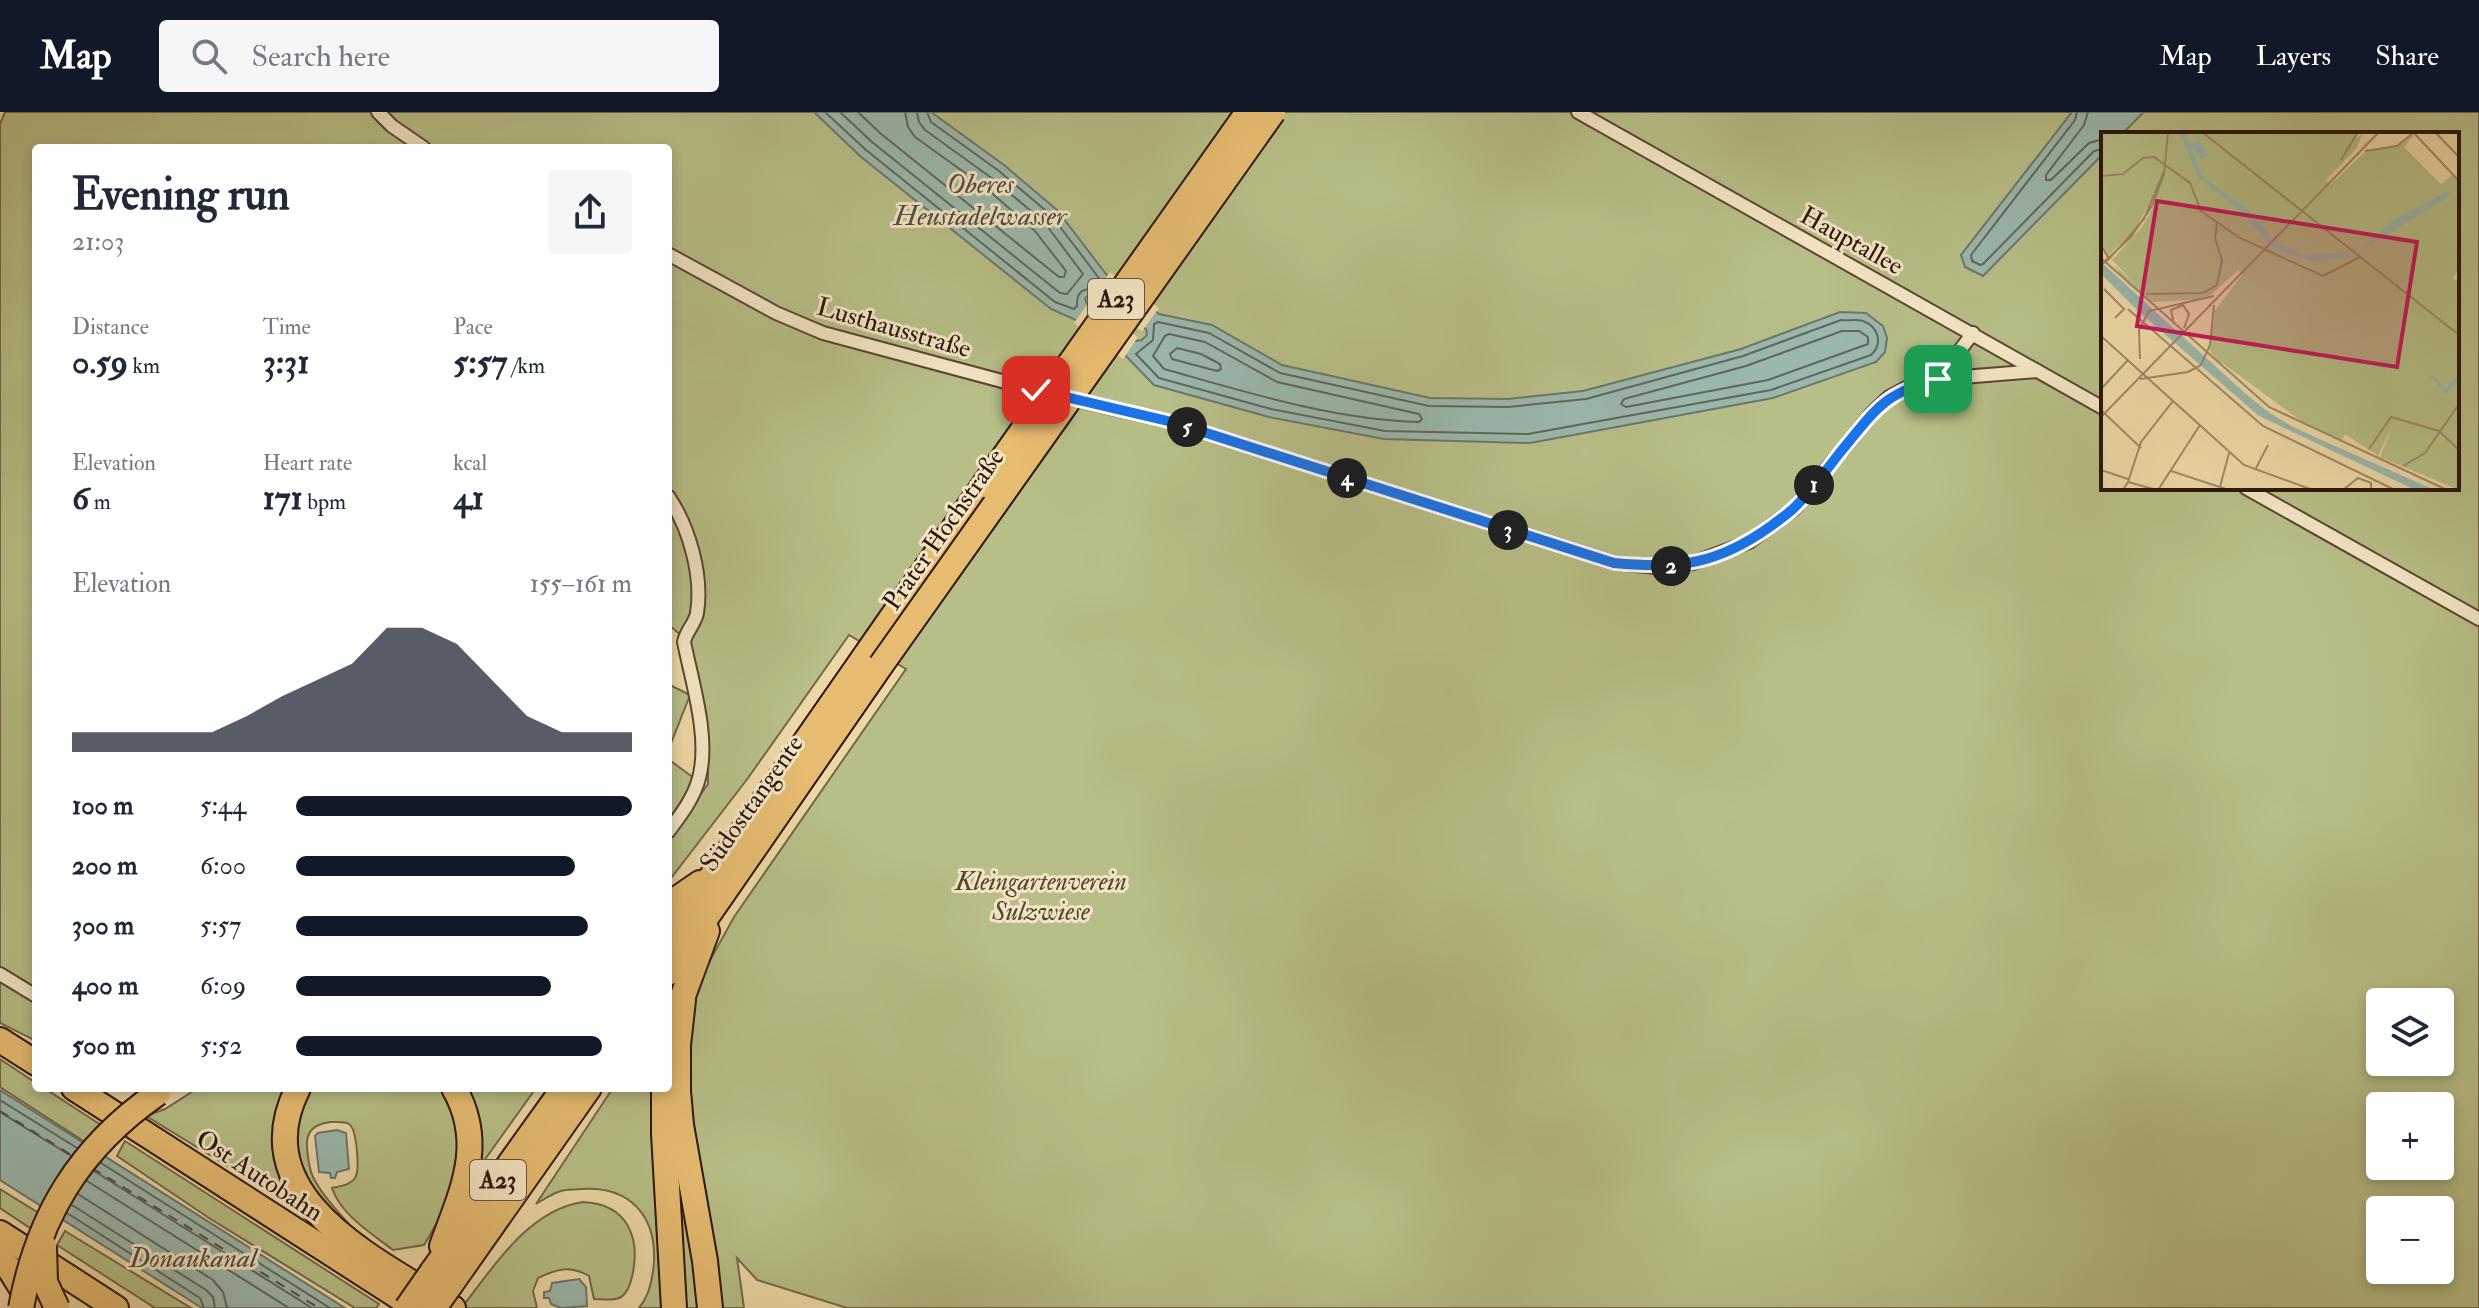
<!DOCTYPE html>
<html lang="en">
<head>
<meta charset="utf-8">
<style>
	body { margin:0; font-family:"IM FELL Double Pica",serif; background:#f6f6f7; color:#1f2937; height:100vh; display:flex; flex-direction:column; font-size:30px; white-space:nowrap }
	* { box-sizing:border-box; margin:0 }
	p { font-size:26px; color:#747a83 }
	.icon { flex:none; width:44px; height:44px; fill:none; stroke:currentColor; stroke-width:2; stroke-linecap:round; stroke-linejoin:round }
	.map { position:relative; flex:1; overflow:hidden }
	.sheet { position:absolute; left:32px; top:32px; width:640px; height:948px; display:flex; flex-direction:column; background:#fff; border-radius:8px; box-shadow:0 4px 12px #0003 }
	.sheet>* { flex:none }
	.fabs { position:absolute; left:2366px; top:876px; display:grid; gap:16px }
	.fabs a { display:grid; place-items:center; width:88px; height:88px; border-radius:8px; background:#fff; box-shadow:0 4px 12px #0003; font-size:40px }
	.pin { position:absolute; display:grid; place-items:center; width:68px; height:68px; color:#fff; margin:-34px; border-radius:16px; box-shadow:0 4px 12px #0006 }
	.km { position:absolute; width:40px; height:40px; margin:-20px; border-radius:50%; background:#222; color:#fff; font-size:22px; line-height:40px; text-align:center }
	.round { display:grid; place-items:center; flex:none; width:84px; height:84px; border-radius:8px; background:#f6f6f7 }
	.headline { display:flex; align-items:center; justify-content:space-between; height:136px; padding:0 40px }
	h1 { font-size:44px; font-weight:700; line-height:60px }
	.metrics { display:grid; grid-template-columns:repeat(3,1fr); gap:12px; height:136px; padding:8px 40px }
	.metrics div { display:grid; align-content:center }
	.metrics b { font-size:34px; font-weight:700 }
	.metrics small { font-size:22px; font-weight:400 }
	.metrics p { font-size:22px }
	.chart { height:224px; padding:16px 40px }
	.chart p { display:flex; justify-content:space-between }
	.chart svg { width:100%; height:144px; margin-top:8px; fill:#111827; opacity:.7 }
	ul { padding:0 40px; list-style:none; font-size:26px }
	li { display:grid; grid-template-columns:128px 96px 1fr; align-items:center; height:60px }
	li i { height:20px; border-radius:10px; background:#111827 }
	header { display:flex; align-items:center; gap:48px; box-sizing:border-box; height:112px; padding:0 40px; background:#111827; color:#fff }
	header strong { font-size:38px }
	nav { display:flex; gap:44px; margin-inline-start:auto; font-size:28px }
	.search { width:560px; height:72px; background:#f6f6f7; display:flex; align-items:center; gap:20px; box-sizing:border-box; padding:0 28px; border-radius:8px; color:#747a83; font-size:30px }
	.map>svg:first-child { display:block }
	.green { fill:#b7be87; stroke:#716949; stroke-width:2; fill-rule:evenodd }
	.water { fill:#9ab8ad; stroke:#6e766c; stroke-width:2; fill-rule:evenodd }
	.pier { fill:#edd7a5 }
	.lines { fill:none; stroke-linecap:round; stroke-linejoin:round }
	.shore { stroke:#62665c; stroke-width:2 }
	.ferry { stroke:#524d44; stroke-width:2; stroke-dasharray:10 8; stroke-linecap:butt }
	.street-casing { stroke:#5c4532; stroke-width:16 }
	.highway-casing { stroke:#2b140b; stroke-width:28 }
	.street { stroke:#f3e5c4; stroke-width:12 }
	.highway { stroke:#e6bc72; stroke-width:24 }
	.highway-bridge-casing { stroke:#2b140b; stroke-width:28; stroke-linecap:butt }
	.highway-bridge { stroke:#e6bc72; stroke-width:24 }
	.route-casing { stroke:#fff; stroke-width:16 }
	.route { stroke:#1a73e8; stroke-width:10 }
	.labels { text-anchor:middle; stroke-width:6; stroke-linejoin:round; paint-order:stroke }
	.shield { fill:#f3e5c4; stroke:#675342; stroke-width:2 }
	.shield-label { font-size:24px; font-weight:bold; fill:#2b140b }
	.street-label { font-size:26px; fill:#2b140b; stroke:#f3e5c4 }
	.park-label { font-size:26px; font-style:italic; fill:#554730; stroke:#f3e5c4 }
	.water-label { font-size:28px; font-style:italic; fill:#524d44; stroke:#f3e5c4 }
	.inset-river { fill:none; stroke:#9ab8ad; stroke-width:4 }
	.inset-road { fill:none; stroke:#9f8967; stroke-width:2 }
	.view { fill:#c2185b; fill-opacity:0.15; stroke:#c2185b; stroke-width:4 }
	.inset-edge { fill:none; stroke:#2b140b; stroke-width:4 }
</style>
</head>
<body>
<header>
<strong>Map</strong>
<div class="search"><svg class="icon" aria-label="search" viewBox="0 0 24 24"><circle cx="10" cy="10" r="6"/><path d="M15 15l6 6"/></svg>Search here</div>
<nav><a>Map</a><a>Layers</a><a>Share</a></nav>
</header>
<div class="map">
<svg width="2479" height="1196" viewBox="0 0 2479 1196">
	<rect width="100%" height="100%" fill="#edd7a5"/>
	<filter id="stains"><feTurbulence type="fractalNoise" baseFrequency=".0025" numOctaves="4"/><feColorMatrix values="0 0 0 0 .2 0 0 0 0 .09 0 0 0 0 .02 0 0 0 .5 -.17"/></filter>
	<radialGradient id="worn" r=".72"><stop offset=".6" stop-color="#630" stop-opacity="0"/><stop offset="1" stop-color="#630" stop-opacity=".3"/></radialGradient>
	<g class="green">
		<path d="M5 0H2479V1196H847L757 1168 737 1146 744 1196H717L685 979 692 897 707 854 734 805 906 557 849 523 748 666 668 770V729L708 672V620L691 532 668 512V36H36V881L0 858V12ZM2103 22H2457V376H2103ZM2380 890H2440V950H2380ZM2380 994H2440V1054H2380ZM2380 1098H2440V1158H2380Z"/>
		<path d="M668 572 690 583 668 639Z"/>
		<path d="M668 647 694 666 684 690 668 712Z"/>
		<path d="M0 867 36 889V929L0 911Z"/>
		<path d="M0 947 36 971V976H44L104 1015 88 1032 0 975Z"/>
		<path d="M198 976H292L283 997 313 1106 146 1004 165 997Z"/>
		<path d="M310 976H442C475 1026 453 1087 424 1133L393 1138C371 1121 341 1103 332 1076 340 1074 349 1074 355 1066 360 1059 357 1017 349 1012 345 1009 337 1010 331 1010 302 1013 305 1032 310 1056 314 1079 358 1121 375 1140L321 1092 295 1040 298 1000Z"/>
		<path d="M462 976H536L471 1067Z"/>
		<path d="M613 976H653L664 1196H639C650 1183 653 1166 654 1149 656 1103 629 1074 582 1077 574 1078 565 1077 558 1080 550 1083 543 1088 536 1092Z"/>
		<path d="M669 983 697 1167 699 1196H679Z"/>
		<path d="M125 1029 379 1192 376 1196H355L209 1106 117 1044Z"/>
		<path d="M0 1077 42 1103 33 1118 0 1096Z"/>
		<path d="M583 1090C628 1092 641 1126 632 1165 630 1173 627 1183 619 1186 612 1189 601 1187 594 1187L589 1164C570 1153 557 1157 538 1166L533 1179 537 1196H467L463 1194C494 1154 529 1098 583 1090Z"/>
		<path d="M65 1119 191 1196H155L57 1133Z"/>
	</g>
	<g class="water">
		<path d="M814 0H931L1004 53 1057 98 1106 162 1159 202 1212 213 1282 253 1430 286 1508 287 1583 279 1741 237 1840 200 1866 201 1883 214 1887 226 1885 240 1876 250 1773 286 1530 331 1384 327 1269 305 1154 273 1126 244 1076 208 1051 197 860 44ZM1088 183 1096 184 1146 217 1147 223 1142 228 1136 229 1088 195 1085 187Z"/>
		<path d="M2072 0H2144L2122 22H2103V42L1983 164 1965 155 1961 143Z"/>
		<path d="M0 978 345 1196H202L0 1068Z"/>
		<path d="M337 1018 346 1021 349 1057 337 1060 335 1066H331L330 1061 319 1060 315 1024 318 1021Z"/>
		<path d="M579 1167 586 1175 587 1194 561 1196 551 1192 549 1186H544V1180L550 1179 552 1171Z"/>
	</g>
	<g class="pier">
		<path d="M1110 160 1159 196 1142 219 1091 187Z"/>
		<path d="M1089 190 1138 225 1123 247 1074 211Z"/>
	</g>
	<g class="lines">
		<g class="shore">
			<path d="M825 0 866 38 1055 190 1074 197 1077 194C1076 175 1088 177 1102 175V170L1051 103 999 59 931 10 927 0"/>
			<path d="M840 0 872 30 1060 181 1067 182 1083 162 1044 110 993 67 925 18 919 10 917 0"/>
			<path d="M858 0 880 21 1059 165H1064L1066 159 1035 119 986 76 915 25 908 15 905 0"/>
			<path d="M2077 0 2075 8 1971 143 1972 149 1980 153 1983 152 2094 39 2103 37"/>
			<path d="M2088 0 2084 13 2046 63V68H2051L2089 31 2103 27"/>
			<path d="M1841 208C1847 209 1857 207 1863 209 1879 215 1883 232 1871 243L1771 278 1528 322 1385 319 1271 297 1159 266 1136 242 1153 228 1154 212 1158 210 1209 221 1280 261 1429 294 1508 295 1586 287 1743 244Z"/>
			<path d="M1842 219H1859L1868 225V232L1768 268 1626 295 1621 292 1624 287 1746 254Z"/>
			<path d="M1169 222 1205 230 1277 270 1419 302 1422 307 1419 310C1334 308 1246 280 1164 257L1153 244 1165 224Z"/>
			<path d="M1177 236 1201 242 1220 252 1221 257 1217 259 1172 247 1170 242Z"/>
			<path d="M0 988 77 1036"/>
			<path d="M0 1000 71 1044"/>
			<path d="M101 1051 330 1196"/>
			<path d="M94 1059 312 1196"/>
			<path d="M87 1069 289 1196"/>
			<path d="M78 1082 213 1168 223 1180 227 1196"/>
			<path d="M72 1093 206 1178 213 1185 215 1196"/>
			<path d="M67 1101 200 1186 204 1196"/>
		</g>
		<g class="ferry">
			<path d="M0 999 73 1044"/>
			<path d="M92 1056 319 1196"/>
		</g>
		<g class="street-casing">
			<g id="street">
				<path d="M378 0 392 14 424 36"/>
				<path d="M1578 0 2103 296"/>
				<path d="M668 142 776 201 823 221 1050 282"/>
				<path d="M1938 267 1973 221"/>
				<path d="M1068 286 1172 310 1614 451 1656 455 1693 451 1749 430 1794 397 1873 300 1889 285 1910 274 1938 267 2037 259"/>
				<path d="M2246 376 2479 507"/>
				<path d="M668 384C689 415 703 463 697 501 695 512 686 519 684 530 692 570 710 626 699 666 694 686 680 704 668 720"/>
				<path d="M0 862 36 884"/>
			</g>
		</g>
		<g class="highway-casing">
			<g id="highway">
				<path d="M668 793 700 771"/>
				<path d="M668 827 984 373"/>
				<path d="M668 861 881 553"/>
				<path d="M683 888 678 933V979L681 1013 705 1149 710 1196"/>
				<path d="M677 900 707 819"/>
				<path d="M0 928 36 951"/>
				<path d="M74 976 416 1196"/>
				<path d="M298 976C242 1087 378 1148 453 1196"/>
				<path d="M664 976V1022L674 1196"/>
				<path d="M0 1121 116 1196"/>
				<path d="M442 1134C462 1079 486 1032 454 976"/>
				<path d="M0 1146 9 1156 34 1196"/>
				<path d="M432 1160 564 976"/>
				<path d="M451 1172 589 976"/>
			</g>
		</g>
		<use href="#street" class="street"/>
		<use href="#highway" class="highway"/>
		<g class="highway-bridge-casing">
			<g id="highway-bridge">
				<path d="M984 373 1248 0"/>
				<path d="M881 553 1273 0"/>
				<path d="M44 1134 45 1170 57 1196"/>
				<path d="M21 1196C38 1103 80 1035 158 981"/>
				<path d="M407 1196 432 1160"/>
				<path d="M434 1196 451 1172"/>
			</g>
		</g>
		<use href="#highway-bridge" class="highway-bridge"/>
	</g>
	<g class="lines">
		<g class="route-casing">
			<path id="route" d="M1036 278 1172 310 1614 451C1678 457 1717 453 1771 414 1779 408 1788 402 1795 395 1812 378 1827 357 1842 338 1876 297 1884 281 1938 267"/>
		</g>
		<use href="#route" class="route"/>
	</g>
	<g class="labels">
		<g class="shield">
			<rect x="1088" y="167" width="56" height="40" rx="6"/>
			<rect x="470" y="1048" width="56" height="40" rx="6"/>
		</g>
		<g class="shield-label">
			<text x="1116" y="195">A23</text>
			<text x="498" y="1076">A23</text>
		</g>
		<g class="street-label">
			<text transform="translate(1852 128) rotate(29)" y="9">Hauptallee</text>
			<text transform="translate(894 215) rotate(16)" y="9">Lusthausstraße</text>
			<text transform="translate(943 417) rotate(-55)" y="9">Prater Hochstraße</text>
			<text transform="translate(751 691) rotate(-55)" y="9">Südosttangente</text>
			<text transform="translate(260 1063) rotate(33)" y="9">Ost Autobahn</text>
		</g>
		<g class="park-label">
			<text x="1041" y="778">Kleingartenverein<tspan x="1041" dy="30">Sulzwiese</tspan></text>
		</g>
		<g class="water-label">
			<text x="980" y="81">Oberes<tspan x="980" dy="32">Heustadelwasser</tspan></text>
			<text x="193" y="1155">Donaukanal</text>
		</g>
	</g>
	<g transform="translate(2101 20)">
		<rect width="358" height="358" fill="#edd7a5"/>
		<path d="M0 0H257L256 7 262 0 256 16 225 48 229 53 265 19 296 15 311 3H313L303 15 340 52 351 43 358 50V135L352 147 358 148V358L279 325 293 291 277 324 244 302 241 308 207 294 120 230 123 236 109 219 112 181 141 143 137 138 110 163 94 168 52 170 27 152 20 143 13 133 32 150 11 128 41 95 57 67 52 65 36 94 7 124 0 109Z" fill="#b7be87"/>
		<path d="M78 0H84L89 14 98 8 108 24 100 27 90 15 102 45 146 77 174 109 201 123 246 120 250 125 211 129 173 117 140 80 97 45ZM347 59 349 64 260 118 293 88ZM0 130 159 275 195 297 334 358 310 356 158 284 37 179 0 142Z" fill="#9ab8ad"/>
		<path class="inset-river" d="M1 135 45 178M50 182 75 204M80 209 99 226M106 233 175 289 322 358M331 244 345 259 358 244"/>
		<path class="inset-road" d="M101 0 358 203M312 0 358 49M334 0 358 25M264 19 296 14 312 1M240 28 257 0M0 44 22 42 42 26 53 25 89 51 100 79 139 106 222 144 259 125M0 113 8 127 0 133M0 126 168 275 346 358M8 127 43 87 64 37M0 133 30 105 51 74 63 42 67 0M3 157 23 177 14 186M45 162 102 161 116 153 121 128 114 106 116 90M27 177 162 294 294 358M73 192 70 178 82 173 88 182 83 196M0 204 72 269M39 227 38 198 48 179 113 164M39 247 87 240 100 233 109 213 113 173M0 257 27 228M0 278 40 316M0 285 278 0M268 317 290 285 338 299 358 318M302 334 324 321 358 272M0 338 27 347M154 338 167 313M70 339 128 358M27 350 40 310 72 269 143 333 212 358M119 355 128 321M22 358 27 350 56 358M57 358 99 293M242 358 257 346 270 351V358"/>
		<path class="view" d="M56 69 316 110 296 235 36 194Z"/>
		<rect width="358" height="358" class="inset-edge"/>
	</g>
	<rect width="100%" height="100%" filter="url(#stains)"/>
	<rect width="100%" height="100%" fill="url(#worn)"/>
</svg>
<div class="fabs">
<a><svg class="icon" aria-label="layers" viewBox="0 0 24 24"><path d="M12 4l9 5-9 5-9-5zM3 14l9 5 9-5"/></svg></a>
<a>+</a>
<a>−</a>
</div>
<div class="pin" style="left:1938px;top:267px;background:#1e9e55"><svg class="icon" aria-label="arrive" viewBox="0 0 24 24"><path d="M6 21V4h12l-3 4 3 4H6"/></svg></div>
<div class="pin" style="left:1036px;top:278px;background:#d93025"><svg class="icon" aria-label="check" viewBox="0 0 24 24"><path d="M5 12l5 5 9-10"/></svg></div>
<b class="km" style="left:1814px;top:373px">1</b>
<b class="km" style="left:1671px;top:454px">2</b>
<b class="km" style="left:1508px;top:418px">3</b>
<b class="km" style="left:1347px;top:366px">4</b>
<b class="km" style="left:1187px;top:315px">5</b>
<section class="sheet">
<div class="headline"><div><h1>Evening run</h1><p>21:03</p></div><a class="round"><svg class="icon" aria-label="share" viewBox="0 0 24 24"><path d="M12 15V3M7 8l5-5 5 5M5 13v7h14v-7"/></svg></a></div>
<div class="metrics">
<div><p>Distance</p><b>0.59<small> km</small></b></div>
<div><p>Time</p><b>3:31</b></div>
<div><p>Pace</p><b>5:57<small> /km</small></b></div>
</div>
<div class="metrics">
<div><p>Elevation</p><b>6<small> m</small></b></div>
<div><p>Heart rate</p><b>171<small> bpm</small></b></div>
<div><p>kcal</p><b>41</b></div>
</div>
<div class="chart"><p><span>Elevation</span>155–161 m</p>
<svg viewBox="0 0 160 44" preserveAspectRatio="none"><path d="M0 44V38L10 38L20 38L30 38L40 38L50 33L60 27L70 22L80 17L90 6L100 6L110 11L120 22L130 33L140 38L150 38L160 38V44z"/></svg>
</div>
<ul>
<li><b>100 m</b>5:44<i style="width:100%"></i></li>
<li><b>200 m</b>6:00<i style="width:83%"></i></li>
<li><b>300 m</b>5:57<i style="width:87%"></i></li>
<li><b>400 m</b>6:09<i style="width:76%"></i></li>
<li><b>500 m</b>5:52<i style="width:91%"></i></li>
</ul>
</section>
</div>
</body>
</html>
